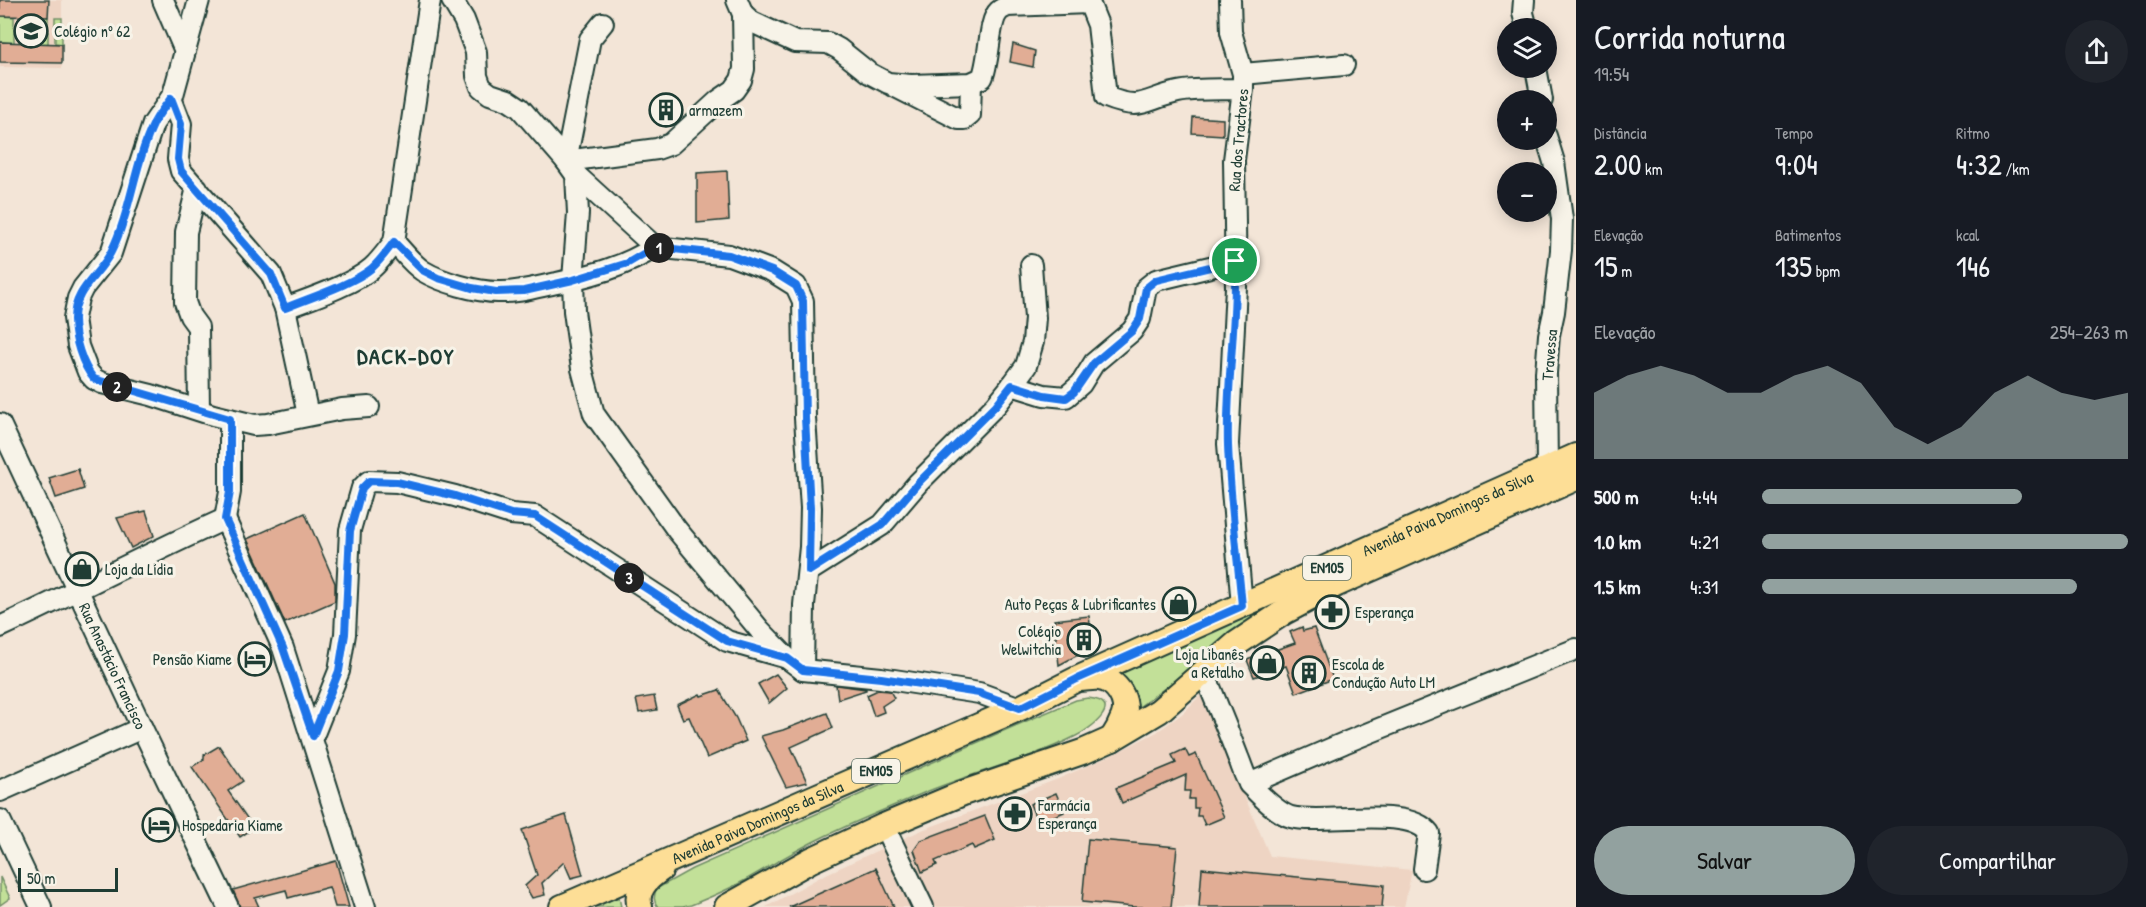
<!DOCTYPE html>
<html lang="pt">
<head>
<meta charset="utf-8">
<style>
	body { margin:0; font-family:"Patrick Hand",sans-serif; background:#20242c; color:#f1f3f6; height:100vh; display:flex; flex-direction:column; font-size:22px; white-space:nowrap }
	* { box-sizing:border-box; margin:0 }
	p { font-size:20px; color:#9ea1a6 }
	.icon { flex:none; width:33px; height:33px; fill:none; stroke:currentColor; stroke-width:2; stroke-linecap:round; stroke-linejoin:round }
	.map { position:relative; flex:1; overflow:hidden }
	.drawer { display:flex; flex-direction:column; background:#171b24; width:570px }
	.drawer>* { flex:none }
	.tools { position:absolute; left:1497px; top:18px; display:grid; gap:12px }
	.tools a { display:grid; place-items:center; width:60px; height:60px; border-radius:50%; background:#171b24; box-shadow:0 3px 15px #0003; font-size:30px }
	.scale { position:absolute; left:18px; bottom:15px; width:100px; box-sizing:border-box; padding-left:6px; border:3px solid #1f3d34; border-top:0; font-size:16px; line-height:21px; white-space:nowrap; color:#1f3d34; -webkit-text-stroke:4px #f7f3e8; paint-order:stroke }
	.pin { position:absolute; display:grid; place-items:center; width:51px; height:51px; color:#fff; margin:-26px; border:3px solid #fff; border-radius:50%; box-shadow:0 2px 6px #0007 }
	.km { position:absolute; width:30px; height:30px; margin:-15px; border-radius:50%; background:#222; color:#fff; font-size:16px; line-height:30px; text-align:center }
	.round { display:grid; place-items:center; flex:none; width:63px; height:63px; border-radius:32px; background:#20242c }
	.overview { display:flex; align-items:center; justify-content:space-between; height:102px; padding:0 18px }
	h1 { font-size:33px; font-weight:600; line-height:45px }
	.metrics { display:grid; grid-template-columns:repeat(3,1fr); gap:9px; height:102px; padding:6px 18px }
	.metrics div { display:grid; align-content:center }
	.metrics b { font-size:30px; font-weight:600 }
	.metrics small { font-size:16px; font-weight:400 }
	.metrics p { font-size:16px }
	.chart { height:168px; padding:12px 18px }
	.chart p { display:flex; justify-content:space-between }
	.chart svg { width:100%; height:108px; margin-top:6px; fill:#92a19f; opacity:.7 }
	.button { display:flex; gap:12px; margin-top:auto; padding:12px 18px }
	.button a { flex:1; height:69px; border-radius:36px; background:#92a19f; color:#111; font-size:24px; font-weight:600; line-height:69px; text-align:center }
	.button a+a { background:#20242c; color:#f1f3f6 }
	ul { padding:0 18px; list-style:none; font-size:20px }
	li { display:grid; grid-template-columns:96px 72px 1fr; align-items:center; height:45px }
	li i { height:15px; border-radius:8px; background:#92a19f }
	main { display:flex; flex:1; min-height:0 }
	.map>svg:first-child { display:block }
	.built { fill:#eed4c3 }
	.garden { fill:#c2e098; stroke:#708e66; stroke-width:1.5 }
	.building { fill:#e1ad95; stroke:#1f3d34; stroke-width:1.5 }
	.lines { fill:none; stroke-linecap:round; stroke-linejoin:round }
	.minor-casing { stroke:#1f3d34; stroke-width:24 }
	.major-casing { stroke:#1f3d34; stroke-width:28 }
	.minor { stroke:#f7f3e8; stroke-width:20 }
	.major { stroke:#fdde96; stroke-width:24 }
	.route-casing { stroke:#fff; stroke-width:12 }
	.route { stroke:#1a73e8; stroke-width:8 }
	.labels { text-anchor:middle; stroke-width:6; stroke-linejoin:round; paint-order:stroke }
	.shield { fill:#f7f3e8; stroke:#60746a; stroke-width:1.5 }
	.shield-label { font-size:15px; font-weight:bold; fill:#1f3d34 }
	.poi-label { font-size:16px; fill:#1f3d34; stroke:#f7f3e8; text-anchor:start }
	.street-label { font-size:16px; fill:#1f3d34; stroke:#f7f3e8 }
	.district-label { font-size:22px; font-weight:bold; letter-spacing:1.5px; fill:#1f3d34; stroke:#f7f3e8 }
</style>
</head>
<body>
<main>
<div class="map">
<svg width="1576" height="907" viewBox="0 0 1576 907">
	<rect width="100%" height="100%" fill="#f3e5d7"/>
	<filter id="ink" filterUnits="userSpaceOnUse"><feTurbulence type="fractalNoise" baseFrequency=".0167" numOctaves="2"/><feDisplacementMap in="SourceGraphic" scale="12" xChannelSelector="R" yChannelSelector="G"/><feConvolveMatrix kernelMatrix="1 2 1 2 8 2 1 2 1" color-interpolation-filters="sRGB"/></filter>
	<g filter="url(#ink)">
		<g class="built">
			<path d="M0 0H62V68L0 67Z"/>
			<path d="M1201 695 1270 856 1412 870 1404 907H766L822 876 922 830 1058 779 1112 755 1157 732 1182 714Z"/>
		</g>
		<g class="garden">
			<path d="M0 16 14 17V43L0 42Z"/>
			<path d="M20 17H48V44L19 43Z"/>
			<path d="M55 18H62V44L55 43Z"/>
			<path d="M1287 595 1223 639 1180 677 1136 709 1116 674Z"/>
			<path d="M1088 698C1126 702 1091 729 1076 736 1027 761 972 772 921 794 888 808 854 822 821 838 796 850 773 864 749 878 730 889 711 897 691 905L683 907H658C653 901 654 897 656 889L692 869 1010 728 1076 700Z"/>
			<path d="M0 877 10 898 0 905Z"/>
			<path d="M619 897 621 907H590L594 905Z"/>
		</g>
		<g class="building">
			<path d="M0 0H49L48 17 0 16Z"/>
			<path d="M0 42 62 44V63L0 62Z"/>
			<path d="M1013 44 1035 51 1033 67 1010 62Z"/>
			<path d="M1193 117 1223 119V135L1192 133Z"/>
			<path d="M727 171 729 220 697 223V173Z"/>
			<path d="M78 469 84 489 56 498 49 478Z"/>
			<path d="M146 511 154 536 131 548 117 518Z"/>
			<path d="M305 513 335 583V601L285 623 247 539Z"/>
			<path d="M1089 616 1093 647 1059 665 1054 620Z"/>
			<path d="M1302 627 1303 631 1314 628 1333 679 1296 693 1286 666 1254 677 1247 660 1295 643 1290 632Z"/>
			<path d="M776 674 787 688 769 703 758 684Z"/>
			<path d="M836 685 866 689V690L838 699Z"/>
			<path d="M719 690 736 718 746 741 707 758 689 717 683 719 677 705 700 694 701 696Z"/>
			<path d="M878 690 890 691 894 698 882 706 884 712 874 716 867 695Z"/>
			<path d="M654 696 657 710 639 713 636 699Z"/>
			<path d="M827 713 833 728 791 747 807 782 786 787 761 736 783 730Z"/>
			<path d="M219 746 243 781 228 791 254 828 240 837 192 767 204 759V755Z"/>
			<path d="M1185 749 1189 757 1196 754 1224 817 1205 825 1201 816H1197L1198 808H1194V799H1189L1190 791H1185L1186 775 1122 803 1116 788 1176 763 1172 755Z"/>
			<path d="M1056 793 1064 812 1038 823 1030 804Z"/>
			<path d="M566 815 583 875 571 878 564 862 542 883 545 895 532 898 525 886 537 875 522 830Z"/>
			<path d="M985 816 995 840 974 849 972 845 935 861 937 865 922 872 914 850 921 840Z"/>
			<path d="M1088 839 1177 847 1171 907H1134L1082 902Z"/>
			<path d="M336 861 349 907H335L329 887 288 898 286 890 255 898 259 907H240L233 890Z"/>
			<path d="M876 868 894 907H789Z"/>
			<path d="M1202 868 1384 885 1382 907H1199Z"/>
		</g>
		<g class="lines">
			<g class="minor-casing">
				<g id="minor">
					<path d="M163 0 185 51"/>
					<path d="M199 0 173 95 153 124 111 253 83 288 78 298 74 318 78 346 88 372 94 379 102 383 151 395 213 415 254 425 268 424 342 409 369 407"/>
					<path d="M452 0 464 20 476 52 477 76 481 87 490 94 508 100 520 108 566 161 576 175 578 213 573 280 574 311 582 369 594 414 677 530 759 629 787 658 803 670 881 678 979 693 1020 708"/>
					<path d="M737 0 743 14 752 22 795 42 828 43 839 49 869 73 888 83 911 85 971 83 982 78C990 62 988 21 999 11 1001 9 1004 8 1007 6L1089 3"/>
					<path d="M1088 0 1098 25 1106 97C1143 112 1144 99 1178 92 1198 88 1222 90 1243 89"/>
					<path d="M1230 0 1231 32 1243 74V89L1234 160 1236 287 1228 444 1242 606"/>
					<path d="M1524 0 1523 13 1527 28"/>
					<path d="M603 23 590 39 566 161 657 149 671 144 718 101 734 90 741 80 744 69 743 14"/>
					<path d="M1536 68 1542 100"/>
					<path d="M1243 74 1344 65"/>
					<path d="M894 86 959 119H965L970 115 971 83"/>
					<path d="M171 98 181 124 178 159 181 171 271 274 285 308 308 415"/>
					<path d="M1546 136 1554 162 1562 219 1561 250 1554 312 1549 335 1546 373 1547 469"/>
					<path d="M576 175 655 247 729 255 772 271 796 286 803 301 805 418 811 508 810 547 804 605 803 670"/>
					<path d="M197 188 186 232 185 302 190 316 198 327 199 410"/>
					<path d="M394 242C403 251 412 264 423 271 441 282 477 292 498 292 518 293 537 287 557 283 592 275 625 267 655 247"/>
					<path d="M285 308C309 299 354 284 372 268 380 261 387 251 394 242L430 0"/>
					<path d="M1012 385 1044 395 1066 397 1081 384 1094 363 1132 331 1140 319 1146 288 1156 280 1235 261"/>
					<path id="s1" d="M0 424 142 728 228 907"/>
					<path d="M225 519 230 492V419"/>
					<path d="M809 571 882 525 918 483 996 405 1012 385 1026 366 1033 342 1035 318 1031 265"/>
					<path d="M0 627C76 592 149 553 225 519L283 648 365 907"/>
					<path d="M1204 672C1215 700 1227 728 1238 757 1242 766 1245 779 1251 786 1261 796 1277 813 1291 817 1324 825 1408 805 1429 833L1424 869"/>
					<path d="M313 736 339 671 345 634 350 530 362 488 369 481 397 482 455 496 511 514 535 516 727 641 787 658"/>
					<path d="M1249 784 1344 743 1576 649"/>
					<path d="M0 791 142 728"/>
					<path d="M0 820 41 907"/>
					<path d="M884 826 923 907"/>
				</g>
			</g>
			<g class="major-casing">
				<g id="major">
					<path d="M1080 679C1086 679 1093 677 1099 678 1117 680 1130 702 1123 718 1120 726 1116 733 1112 739"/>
					<path id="s2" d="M562 907 1020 708 1077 679 1576 456"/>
					<path d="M640 907C634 890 648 878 661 869"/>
					<path d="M727 907 811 860 884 826 963 793 1085 751 1112 739 1159 711 1236 644 1284 612 1337 584 1576 478"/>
				</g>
			</g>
			<use href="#minor" class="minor"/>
			<use href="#major" class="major"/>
		</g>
	</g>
	<g class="lines" filter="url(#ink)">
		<g class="route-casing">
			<path id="route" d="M171 98 181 124 178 159 181 171 271 274 285 308C309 298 353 284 372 268 380 261 387 251 394 242L422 270 438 278 472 288 496 292 524 291 573 280 628 263 655 247 729 255 772 271 796 286 803 301 805 418 810 508 809 571 882 525 918 483 996 405 1012 385 1044 395 1066 398 1074 392 1094 363 1132 331 1140 319 1146 288 1156 280 1235 261C1237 322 1226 384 1228 445 1230 499 1237 552 1242 606L1077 679 1020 708 979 693 881 678 803 670 787 658 727 641 535 516 511 514 455 496 397 482 369 481 362 488 350 531 345 634 339 671 313 736 283 648 225 519 230 492V419L94 379C82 365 74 338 74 319 74 289 99 276 111 252 131 212 134 165 153 125 157 115 165 107 171 98Z"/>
		</g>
		<use href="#route" class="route"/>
	</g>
	<defs>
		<g id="school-ring" transform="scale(1.725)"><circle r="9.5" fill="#f7f3e8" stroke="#1f3d34" stroke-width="1.5"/><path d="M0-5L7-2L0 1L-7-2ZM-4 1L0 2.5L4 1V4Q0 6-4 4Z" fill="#1f3d34"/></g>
		<g id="building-ring" transform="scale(1.725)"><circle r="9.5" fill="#f7f3e8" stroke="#1f3d34" stroke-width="1.5"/><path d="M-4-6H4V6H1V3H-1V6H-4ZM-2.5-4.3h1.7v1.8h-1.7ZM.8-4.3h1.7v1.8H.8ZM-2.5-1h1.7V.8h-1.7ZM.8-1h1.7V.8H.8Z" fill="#1f3d34"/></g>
		<g id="shop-ring" transform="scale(1.725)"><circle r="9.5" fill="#f7f3e8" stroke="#1f3d34" stroke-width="1.5"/><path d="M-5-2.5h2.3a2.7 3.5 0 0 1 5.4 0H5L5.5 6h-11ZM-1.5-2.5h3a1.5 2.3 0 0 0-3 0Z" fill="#1f3d34"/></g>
		<g id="pharmacy-ring" transform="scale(1.725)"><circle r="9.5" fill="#f7f3e8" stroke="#1f3d34" stroke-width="1.5"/><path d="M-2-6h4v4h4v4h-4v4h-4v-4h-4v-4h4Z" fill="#1f3d34"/></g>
		<g id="hotel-ring" transform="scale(1.725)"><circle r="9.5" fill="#f7f3e8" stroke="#1f3d34" stroke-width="1.5"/><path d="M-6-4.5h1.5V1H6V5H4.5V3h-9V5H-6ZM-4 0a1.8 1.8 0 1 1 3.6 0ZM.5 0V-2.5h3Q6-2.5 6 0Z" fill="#1f3d34"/></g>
	</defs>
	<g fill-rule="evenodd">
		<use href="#school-ring" x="31" y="31"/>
		<use href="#building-ring" x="666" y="110"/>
		<use href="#shop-ring" x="82" y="569"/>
		<use href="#shop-ring" x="1179" y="604"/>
		<use href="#pharmacy-ring" x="1332" y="612"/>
		<use href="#building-ring" x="1084" y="640"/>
		<use href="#hotel-ring" x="255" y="659"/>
		<use href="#shop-ring" x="1267" y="663"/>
		<use href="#building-ring" x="1309" y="673"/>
		<use href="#pharmacy-ring" x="1015" y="814"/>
		<use href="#hotel-ring" x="159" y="825"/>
	</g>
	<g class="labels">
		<g class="shield">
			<rect x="1303" y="556" width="48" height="24" rx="4.5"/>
			<rect x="852" y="759" width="48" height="24" rx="4.5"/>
		</g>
		<g class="shield-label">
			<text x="1327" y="573">EN105</text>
			<text x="876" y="776">EN105</text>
		</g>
		<g class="poi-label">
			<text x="54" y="37">Colégio nº 62</text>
			<text x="689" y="116">armazem</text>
			<text x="105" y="575">Loja da Lídia</text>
			<text x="1156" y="610" text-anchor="end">Auto Peças &amp; Lubrificantes</text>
			<text x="1355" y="618">Esperança</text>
			<text x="1061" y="637" text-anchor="end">Colégio<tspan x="1061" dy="18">Welwitchia</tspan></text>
			<text x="1244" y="660" text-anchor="end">Loja Libanês<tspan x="1244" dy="18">a Retalho</tspan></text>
			<text x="232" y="665" text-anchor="end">Pensão Kiame</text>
			<text x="1332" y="670">Escola de<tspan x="1332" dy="18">Condução Auto LM</tspan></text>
			<text x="1038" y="811">Farmácia<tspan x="1038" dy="18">Esperança</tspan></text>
			<text x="182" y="831">Hospedaria Kiame</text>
		</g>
		<g class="street-label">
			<text transform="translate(1238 140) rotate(-85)" y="6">Rua dos Tractores</text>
			<text transform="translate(1549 355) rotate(-85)" y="6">Travessa</text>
			<text dy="6" stroke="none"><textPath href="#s2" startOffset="969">Avenida Paiva Domingos da Silva</textPath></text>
			<text dy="6" stroke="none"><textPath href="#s1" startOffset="267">Rua Anastácio Francisco</textPath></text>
			<text dy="6" stroke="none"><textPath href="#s2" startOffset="213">Avenida Paiva Domingos da Silva</textPath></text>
		</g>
		<g class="district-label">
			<text x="406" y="364">DACK-DOY</text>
		</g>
	</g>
</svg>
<div class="tools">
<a><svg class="icon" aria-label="layers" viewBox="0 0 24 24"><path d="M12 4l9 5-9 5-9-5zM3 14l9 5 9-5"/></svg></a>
<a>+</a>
<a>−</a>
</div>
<div class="scale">50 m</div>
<div class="pin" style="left:1235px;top:261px;background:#1e9e55"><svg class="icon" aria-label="arrive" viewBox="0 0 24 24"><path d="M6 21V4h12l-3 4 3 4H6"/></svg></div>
<b class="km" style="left:659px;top:248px">1</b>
<b class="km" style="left:117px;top:387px">2</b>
<b class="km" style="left:629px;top:578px">3</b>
</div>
<section class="drawer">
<div class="overview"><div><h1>Corrida noturna</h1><p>19:54</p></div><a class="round"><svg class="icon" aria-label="share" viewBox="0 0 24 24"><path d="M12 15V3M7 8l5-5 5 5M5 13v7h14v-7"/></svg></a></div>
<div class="metrics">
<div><p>Distância</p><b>2.00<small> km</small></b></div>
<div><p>Tempo</p><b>9:04</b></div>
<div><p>Ritmo</p><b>4:32<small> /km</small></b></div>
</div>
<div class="metrics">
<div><p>Elevação</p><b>15<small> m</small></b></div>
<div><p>Batimentos</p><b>135<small> bpm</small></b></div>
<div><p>kcal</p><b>146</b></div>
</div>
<div class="chart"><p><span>Elevação</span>254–263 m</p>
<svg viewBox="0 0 160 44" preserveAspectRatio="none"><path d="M0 44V17L10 10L20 6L30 10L40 17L50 17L60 10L70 6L80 13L90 31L100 38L110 31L120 17L130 10L140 17L150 20L160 17V44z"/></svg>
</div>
<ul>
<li><b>500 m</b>4:44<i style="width:71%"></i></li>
<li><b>1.0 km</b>4:21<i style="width:100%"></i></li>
<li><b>1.5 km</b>4:31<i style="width:86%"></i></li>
</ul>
<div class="button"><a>Salvar</a><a>Compartilhar</a></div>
</section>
</main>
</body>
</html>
